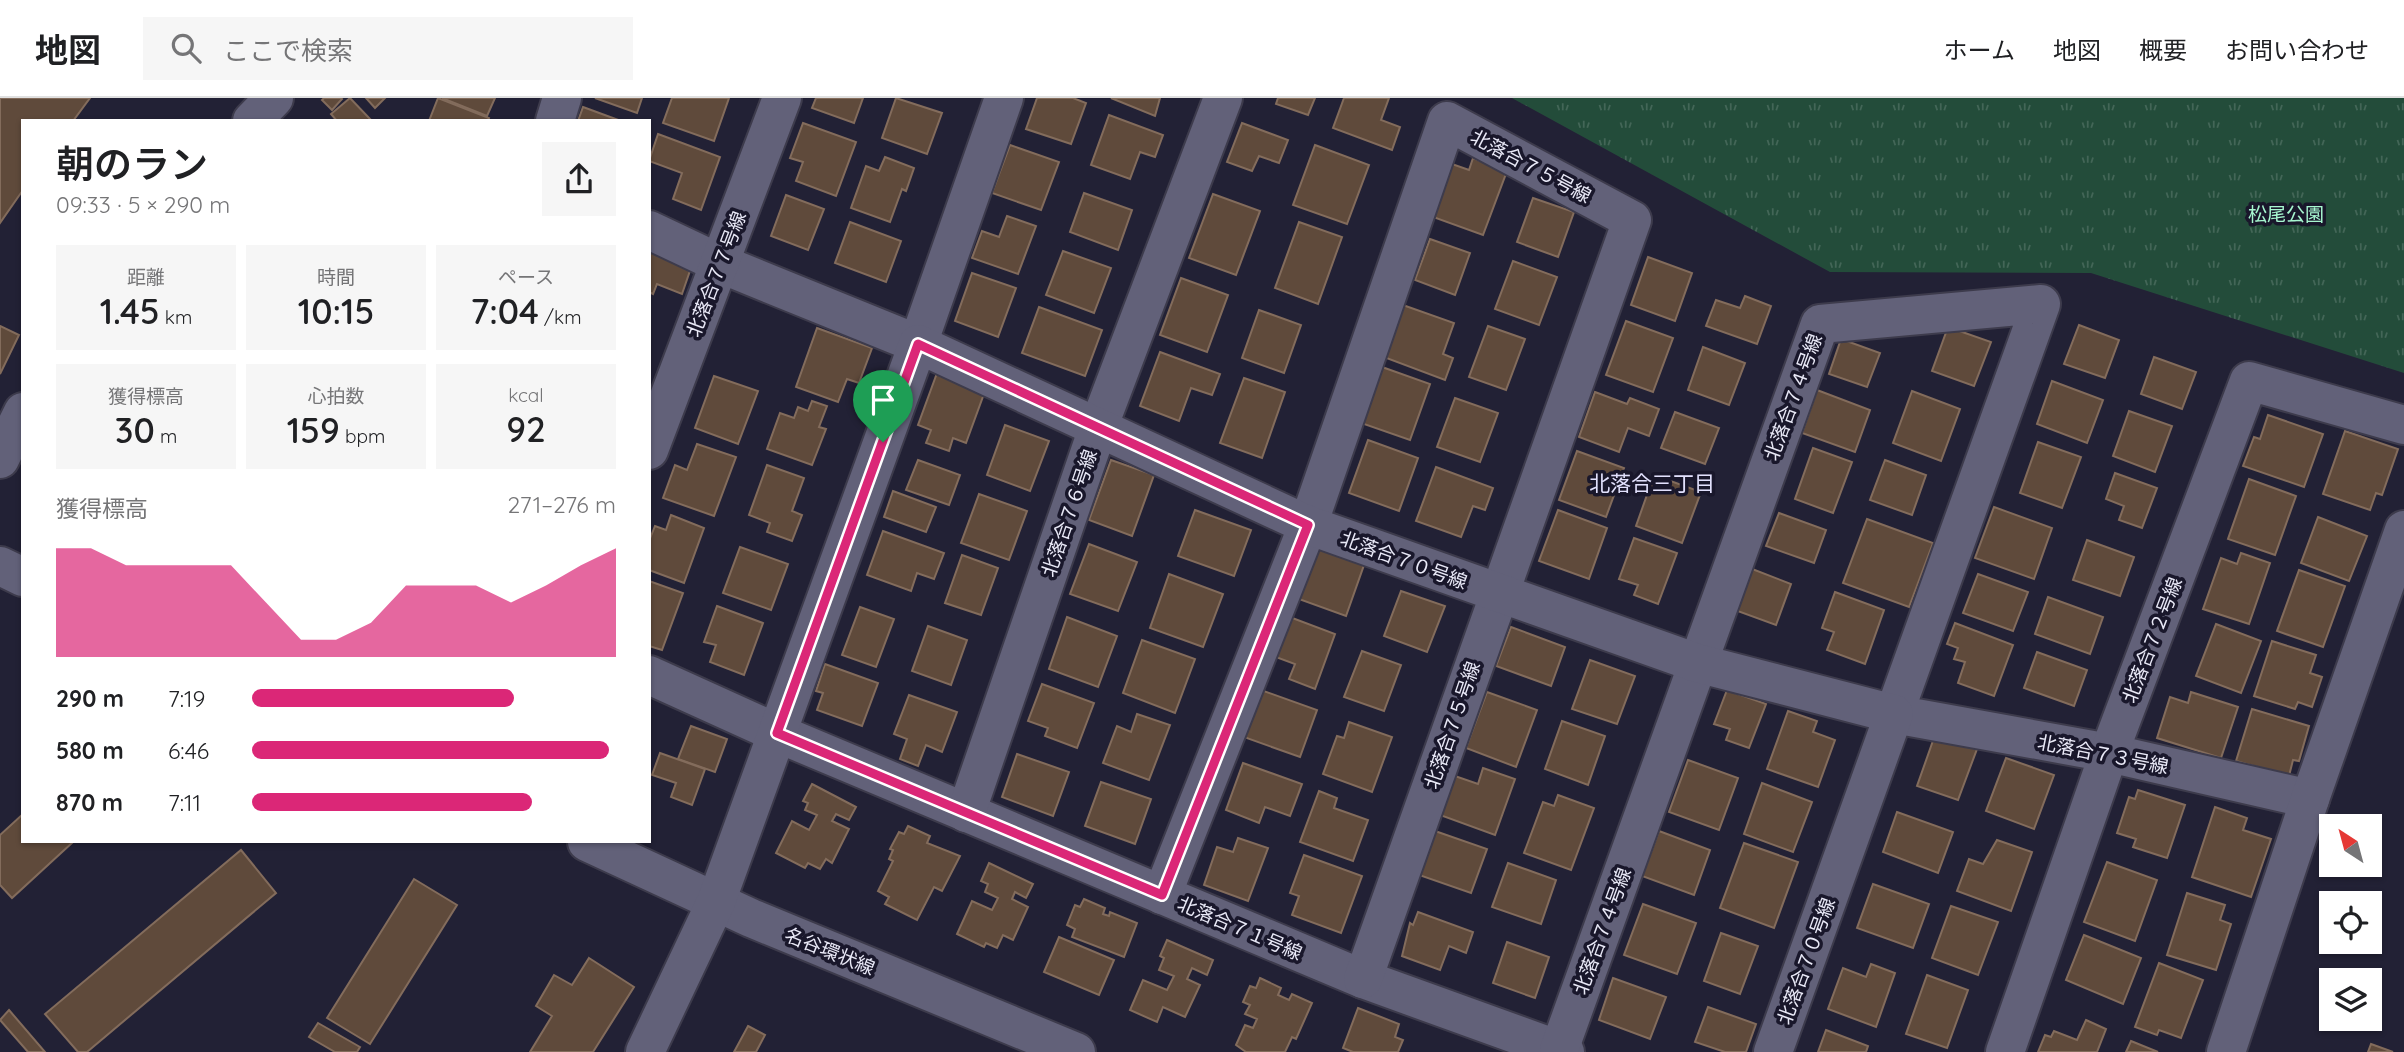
<!DOCTYPE html>
<html lang="ja">
<head>
<meta charset="utf-8">
<style>
	body { margin:0; font-family:Quicksand,"Noto Sans JP",sans-serif; background:#f6f6f6; color:#202124; height:100vh; display:flex; flex-direction:column; font-size:26px; white-space:nowrap }
	* { box-sizing:border-box; margin:0 }
	p { font-size:23px; color:#757577 }
	.icon { flex:none; width:38px; height:38px; fill:none; stroke:currentColor; stroke-width:2; stroke-linecap:round; stroke-linejoin:round }
	.map { position:relative; flex:1; overflow:hidden }
	.drawer { position:absolute; left:21px; top:21px; width:630px; height:724px; display:flex; flex-direction:column; background:#fff; border-radius:0px; box-shadow:0 2px 5px #0004 }
	.drawer>* { flex:none }
	.needle { width:46px; rotate:324deg }
	.fabs { position:absolute; left:2319px; top:716px; display:grid; gap:14px }
	.fabs a { display:grid; place-items:center; width:63px; height:63px; border-radius:0px; background:#fff; box-shadow:0 2px 5px #0004; font-size:35px }
	.pin { position:absolute; display:grid; place-items:center; width:60px; height:60px; color:#fff; margin:-72px -30px; border-radius:50% 50% 50% 0; rotate:-45deg; box-shadow:0 0 7px #0007 }
	.pin .icon { rotate:45deg }
	.round { display:grid; place-items:center; flex:none; width:74px; height:74px; border-radius:0px; background:#f6f6f6 }
	.head { display:flex; align-items:center; justify-content:space-between; height:119px; padding:0 35px }
	h1 { font-size:38px; font-weight:600; line-height:52px }
	.metrics { display:grid; grid-template-columns:repeat(3,1fr); gap:10px; height:119px; padding:7px 35px }
	.metrics div { display:grid; align-content:center; border-radius:0px; background:#f6f6f6; text-align:center }
	.metrics b { font-size:35px; font-weight:600 }
	.metrics small { font-size:19px; font-weight:400 }
	.metrics p { font-size:19px }
	.chart { height:196px; padding:14px 35px }
	.chart p { display:flex; justify-content:space-between }
	.chart svg { width:100%; height:126px; margin-top:7px; fill:#db2777; opacity:.7 }
	ul { padding:0 35px; list-style:none; font-size:23px }
	li { display:grid; grid-template-columns:112px 84px 1fr; align-items:center; height:52px }
	li i { height:18px; border-radius:9px; background:#db2777 }
	header { display:flex; align-items:center; gap:42px; box-sizing:border-box; height:98px; padding:0 35px; background:#fff; border-bottom:2px solid #e0e0e0 }
	header strong { font-size:33px }
	nav { display:flex; gap:38px; margin-inline-start:auto; font-size:24px }
	.search { width:490px; height:63px; background:#f6f6f6; display:flex; align-items:center; gap:18px; box-sizing:border-box; padding:0 24px; border-radius:0px; color:#757577; font-size:26px }
	.map>svg:first-child { display:block }
	.park { fill:url(#park-tufts) }
	.building { fill:#5f4a3b; stroke:#836c5c; stroke-width:2 }
	.lines { fill:none; stroke-linecap:round; stroke-linejoin:round }
	.minor-casing { stroke:#3d3b4c; stroke-width:42 }
	.minor { stroke:#626179; stroke-width:38 }
	.route-casing { stroke:#fff; stroke-width:14 }
	.route { stroke:#db2777; stroke-width:9 }
	.labels { text-anchor:middle; stroke-width:7; stroke-linejoin:round; paint-order:stroke }
	.street-label { font-size:19px; fill:#e9e9f7; stroke:#19172b }
	.park-label { font-size:19px; fill:#a7f7d0; stroke:#19172b }
	.neighbourhood-label { font-size:21px; fill:#e2e1fd; stroke:#19172b }
</style>
</head>
<body>
<header>
<strong>地図</strong>
<div class="search"><svg class="icon" aria-label="search" viewBox="0 0 24 24"><circle cx="10" cy="10" r="6"/><path d="M15 15l6 6"/></svg>ここで検索</div>
<nav><a>ホーム</a><a>地図</a><a>概要</a><a>お問い合わせ</a></nav>
</header>
<div class="map">
<svg width="2404" height="954" viewBox="0 0 2404 954">
	<defs>
		<pattern id="park-tufts" width="24" height="20" patternUnits="userSpaceOnUse" patternTransform="scale(1.75)"><rect width="24" height="20" fill="#234c3a"/><path d="M3 7l-1-3M5 7V3M7 7l1-3M15 17l-1-3M17 17v-4M19 17l1-3" fill="none" stroke="#436657"/></pattern>
	</defs>
	<rect width="100%" height="100%" fill="#222135"/>
	<path class="park" d="M1512 0H2404V275L2091 175 1830 174Z"/>
	<g class="building">
		<path d="M0 0H90L73 23H23V92L0 125Z"/>
		<path d="M324 0H341L342 1 332 12 322 2Z"/>
		<path d="M350 0 371 22 370 23H337L331 16Z"/>
		<path d="M366 0H385L375 10Z"/>
		<path d="M438 0 489 20 488 23H429Z"/>
		<path d="M442 0H495L487 18Z"/>
		<path d="M595 0H642L637 15Z"/>
		<path d="M672 0H729L714 43 663 25Z"/>
		<path d="M816 0H863L854 25 812 10Z"/>
		<path d="M896 0 942 15 927 56 882 40Z"/>
		<path d="M1037 0H1073L1086 5 1071 46 1026 31Z"/>
		<path d="M1111 0H1160L1155 18Z"/>
		<path d="M1278 0H1315L1308 17 1276 6Z"/>
		<path d="M1344 0H1389L1381 22 1400 29 1392 52 1333 30Z"/>
		<path d="M583 9 621 23H578Z"/>
		<path d="M1109 17 1163 37 1155 59 1140 54 1130 81 1091 67Z"/>
		<path d="M803 25 856 44 836 98 796 83 803 64 790 60Z"/>
		<path d="M1242 25 1288 42 1279 65 1259 58 1252 73 1227 64Z"/>
		<path d="M658 36 720 59 701 112 673 101 682 75 649 63Z"/>
		<path d="M1010 47 1059 64 1041 112 992 95Z"/>
		<path d="M1315 47 1369 67 1347 126 1293 107Z"/>
		<path d="M885 59 914 70 906 93 902 91 890 124 851 110 866 68 879 73Z"/>
		<path d="M1473 60 1507 73 1483 137 1433 119 1452 66 1469 72Z"/>
		<path d="M1084 95 1132 112 1118 152 1070 134Z"/>
		<path d="M1213 96 1260 113 1236 177 1189 160Z"/>
		<path d="M786 97 824 111 808 152 771 138Z"/>
		<path d="M1533 100 1574 114 1558 159 1517 144Z"/>
		<path d="M1007 118 1036 128 1018 176 972 160 982 133 999 139Z"/>
		<path d="M850 124 901 143 886 184 835 165Z"/>
		<path d="M1299 124 1342 139 1318 206 1275 190Z"/>
		<path d="M1430 141 1470 155 1455 197 1415 182Z"/>
		<path d="M649 148 693 164 682 196 657 186 653 196 649 194Z"/>
		<path d="M1063 153 1111 170 1094 215 1046 197Z"/>
		<path d="M1648 159 1692 175 1675 223 1631 207Z"/>
		<path d="M1513 163 1557 179 1539 227 1495 211Z"/>
		<path d="M972 175 1016 190 998 239 955 223Z"/>
		<path d="M1181 180 1228 197 1207 254 1160 237Z"/>
		<path d="M1745 198 1771 208 1757 246 1706 228 1716 202 1740 210Z"/>
		<path d="M1400 206 1454 225 1443 256 1453 260 1445 282 1381 258Z"/>
		<path d="M1039 209 1102 232 1085 278 1022 255Z"/>
		<path d="M1259 212 1301 227 1284 275 1242 260Z"/>
		<path d="M1626 223 1673 240 1653 294 1606 277Z"/>
		<path d="M2079 227 2119 242 2105 280 2064 266Z"/>
		<path d="M0 228 19 237 0 276Z"/>
		<path d="M1488 228 1525 241 1506 292 1469 279Z"/>
		<path d="M1948 229 1991 244 1974 288 1932 273Z"/>
		<path d="M817 230 872 250 859 285 847 281 838 304 796 289Z"/>
		<path d="M1841 241 1880 255 1867 289 1829 276Z"/>
		<path d="M1703 249 1745 265 1729 307 1688 292Z"/>
		<path d="M1160 254 1220 276 1212 297 1191 290 1179 323 1140 308Z"/>
		<path d="M2154 259 2196 274 2182 311 2141 296Z"/>
		<path d="M1382 269 1430 286 1410 342 1361 325Z"/>
		<path d="M937 275 985 293 966 345 953 340 949 353 926 345 931 332 918 327Z"/>
		<path d="M714 278 758 293 738 346 695 330Z"/>
		<path d="M1244 280 1285 294 1262 360 1220 345Z"/>
		<path d="M2052 283 2103 302 2087 345 2037 326Z"/>
		<path d="M1817 292 1870 312 1855 354 1802 335Z"/>
		<path d="M1912 293 1960 311 1941 363 1893 345Z"/>
		<path d="M1595 294 1627 306 1630 300 1659 311 1649 338 1628 330 1619 354 1579 339Z"/>
		<path d="M1455 300 1498 315 1480 364 1437 349Z"/>
		<path d="M812 303 827 308 819 329 826 331 812 367 767 351 780 315 794 320 798 309 808 313Z"/>
		<path d="M2129 313 2172 328 2155 374 2113 358Z"/>
		<path d="M1675 314 1719 330 1705 366 1661 350Z"/>
		<path d="M2268 317 2323 336 2304 389 2243 368 2254 339 2260 341Z"/>
		<path d="M1005 327 1049 343 1030 393 987 377Z"/>
		<path d="M2345 333 2398 351 2382 397 2376 395 2370 412 2323 396Z"/>
		<path d="M1368 342 1418 360 1399 413 1349 395Z"/>
		<path d="M2038 344 2081 359 2062 410 2020 395Z"/>
		<path d="M697 346 736 359 714 418 663 400 675 367 687 372Z"/>
		<path d="M1813 350 1852 364 1833 415 1795 401Z"/>
		<path d="M1577 353 1624 370 1606 419 1559 402Z"/>
		<path d="M918 362 960 377 949 407 906 392Z"/>
		<path d="M1111 362 1154 377 1132 438 1089 422Z"/>
		<path d="M1885 362 1926 377 1912 417 1870 402Z"/>
		<path d="M767 367 804 380 792 413 802 417 792 443 767 434 770 425 749 417Z"/>
		<path d="M1436 369 1493 390 1485 412 1473 408 1461 439 1416 423Z"/>
		<path d="M2115 375 2157 390 2142 430 2119 422 2124 408 2106 401Z"/>
		<path d="M1654 377 1701 394 1682 445 1636 428Z"/>
		<path d="M2249 381 2296 398 2275 457 2228 441Z"/>
		<path d="M893 393 936 409 926 434 884 419Z"/>
		<path d="M979 396 1027 413 1009 462 961 445Z"/>
		<path d="M1994 409 2052 430 2034 481 1975 460Z"/>
		<path d="M1195 412 1251 432 1234 478 1178 458Z"/>
		<path d="M1558 412 1607 430 1589 481 1539 463Z"/>
		<path d="M1779 415 1826 432 1814 465 1766 448Z"/>
		<path d="M671 417 704 430 684 485 649 472V443L655 428 666 432Z"/>
		<path d="M2318 419 2367 438 2349 483 2301 465Z"/>
		<path d="M1867 421 1933 445 1909 509 1843 485Z"/>
		<path d="M883 433 944 455 934 481 917 475 911 493 867 477Z"/>
		<path d="M1634 440 1677 455 1658 506 1634 497 1638 487 1619 481Z"/>
		<path d="M2087 442 2134 459 2120 498 2073 482Z"/>
		<path d="M1089 446 1137 464 1118 513 1070 496Z"/>
		<path d="M740 449 788 466 771 512 723 495Z"/>
		<path d="M1315 450 1364 467 1346 518 1296 500Z"/>
		<path d="M2241 455 2270 465 2249 526 2203 511 2221 460 2237 466Z"/>
		<path d="M962 457 998 470 981 517 945 505Z"/>
		<path d="M1747 469 1791 486 1776 527 1732 511Z"/>
		<path d="M2299 472 2345 488 2323 549 2277 533Z"/>
		<path d="M1169 476 1223 496 1203 549 1150 530Z"/>
		<path d="M1978 476 2028 494 2013 533 1963 515Z"/>
		<path d="M649 483 683 495 662 552 649 548Z"/>
		<path d="M1401 493 1445 508 1427 554 1384 538Z"/>
		<path d="M1835 494 1884 512 1865 566 1827 552 1834 534 1822 530Z"/>
		<path d="M2048 499 2103 519 2090 556 2035 536Z"/>
		<path d="M717 508 763 525 744 577 710 564 716 547 704 544Z"/>
		<path d="M860 509 894 521 876 569 842 557Z"/>
		<path d="M1287 518 1335 536 1315 591 1289 581 1295 566 1273 558Z"/>
		<path d="M1067 519 1117 538 1098 589 1049 571Z"/>
		<path d="M1955 525 2013 547 1994 598 1958 585 1965 564 1954 561 1958 550 1947 546Z"/>
		<path d="M2216 526 2261 543 2241 595 2196 578Z"/>
		<path d="M928 528 967 542 951 587 912 573Z"/>
		<path d="M1511 529 1565 549 1551 588 1496 568Z"/>
		<path d="M1142 542 1195 561 1175 615 1123 595Z"/>
		<path d="M2272 543 2316 557 2310 575 2322 579 2312 609 2298 604 2295 611 2254 598Z"/>
		<path d="M1362 553 1401 567 1384 613 1344 599Z"/>
		<path d="M2037 554 2087 572 2074 608 2024 590Z"/>
		<path d="M1590 562 1635 578 1617 626 1572 611Z"/>
		<path d="M825 566 878 585 862 628 817 612 823 595 816 593Z"/>
		<path d="M1042 586 1094 605 1077 650 1045 638 1048 630 1028 623Z"/>
		<path d="M1258 591 1317 612 1300 659 1241 638Z"/>
		<path d="M1727 592 1766 606 1749 650 1726 642 1730 631 1714 626Z"/>
		<path d="M1487 594 1537 612 1516 669 1466 650Z"/>
		<path d="M2191 594 2238 609 2221 660 2157 640 2170 599 2188 605Z"/>
		<path d="M909 597 957 614 942 654 926 647 918 668 900 661 907 641 894 636Z"/>
		<path d="M2252 611 2309 628 2299 663 2293 662 2289 678 2236 663Z"/>
		<path d="M1788 613 1817 623 1813 634 1835 642 1818 689 1767 671Z"/>
		<path d="M1137 616 1170 627 1149 682 1103 665 1117 628 1131 634Z"/>
		<path d="M1562 623 1605 638 1588 687 1545 671Z"/>
		<path d="M1349 624 1392 639 1372 694 1323 676 1337 638 1344 640Z"/>
		<path d="M691 628 727 641 715 674 678 661Z"/>
		<path d="M1935 637 1977 651 1958 702 1917 688Z"/>
		<path d="M660 655 705 671 692 707 671 699 676 685 652 677Z"/>
		<path d="M1017 656 1069 674 1053 718 1002 699Z"/>
		<path d="M2006 660 2054 677 2034 731 1986 713Z"/>
		<path d="M1688 662 1738 680 1719 732 1669 714Z"/>
		<path d="M1243 665 1302 686 1290 718 1265 709 1259 725 1226 712Z"/>
		<path d="M1483 670 1515 681 1495 737 1440 717 1455 678 1478 686Z"/>
		<path d="M1101 684 1151 701 1135 746 1085 728Z"/>
		<path d="M1762 685 1812 704 1793 754 1744 736Z"/>
		<path d="M812 686 856 709 849 722 836 716 832 723 849 731 832 765 826 761 820 771 808 765 805 770 776 755 792 723 809 732 817 717 805 712 808 705 803 703Z"/>
		<path d="M2138 692 2185 707 2167 760 2133 749 2136 741 2117 735 2129 699 2135 701Z"/>
		<path d="M1319 693 1337 700 1334 710 1368 722 1353 763 1300 744Z"/>
		<path d="M1558 697 1594 710 1571 772 1524 755 1543 704 1554 708Z"/>
		<path d="M2215 709 2247 720 2243 732 2271 741 2251 799 2192 779Z"/>
		<path d="M1897 714 1953 734 1938 775 1883 754Z"/>
		<path d="M23 716V744H73L12 800 0 787V737Z"/>
		<path d="M908 728 930 738 927 745 960 758 942 793 934 789 917 822 885 806 889 799 878 793 893 763 889 761 893 752 890 751 899 734 904 736Z"/>
		<path d="M1435 733 1487 751 1471 795 1419 777Z"/>
		<path d="M1659 733 1710 752 1694 797 1642 778Z"/>
		<path d="M1238 740 1268 750 1248 803 1204 787 1217 749 1233 754Z"/>
		<path d="M1997 742 2032 754 2011 813 1957 793 1969 761 1983 766Z"/>
		<path d="M1744 745 1798 764 1774 830 1720 810Z"/>
		<path d="M241 752 276 795 87 954H78L45 916Z"/>
		<path d="M1304 757 1362 778 1341 835 1292 817 1299 798 1290 795Z"/>
		<path d="M2107 764 2157 782 2135 843 2084 824Z"/>
		<path d="M989 765 1033 786 1026 800 1015 794 1012 801 1028 809 1013 842 1003 837 997 850 986 845 984 849 957 836 972 803 992 812 998 800 985 794 988 786 981 783Z"/>
		<path d="M1508 765 1556 782 1541 826 1492 809Z"/>
		<path d="M414 781 457 807 370 946 327 920Z"/>
		<path d="M1873 786 1929 806 1913 850 1857 830Z"/>
		<path d="M2187 795 2225 807 2220 822 2231 826 2216 872 2167 857Z"/>
		<path d="M1084 801 1105 810 1103 816 1109 818 1110 814 1137 825 1124 859 1072 839 1075 831 1067 827 1075 807 1080 809Z"/>
		<path d="M1643 806 1696 825 1677 876 1624 857Z"/>
		<path d="M1951 808 1998 824 1978 877 1932 860Z"/>
		<path d="M1418 814 1473 834 1466 855 1449 848 1440 872 1402 858 1410 825 1413 827Z"/>
		<path d="M1721 835 1758 848 1740 896 1704 883Z"/>
		<path d="M2084 837 2141 860 2123 906 2066 882Z"/>
		<path d="M1059 839 1114 862 1099 897 1044 874Z"/>
		<path d="M1167 842 1213 862 1207 877 1192 870 1187 881 1200 887 1185 919 1163 909 1157 924 1130 912 1143 882 1167 892 1174 878 1159 872 1164 860 1160 858Z"/>
		<path d="M1507 844 1549 859 1535 900 1493 885Z"/>
		<path d="M589 860 634 889 593 954H530L552 918 536 908 554 877 572 887Z"/>
		<path d="M2159 865 2203 882 2181 940 2159 932 2157 937 2135 929Z"/>
		<path d="M1871 866 1895 875 1876 929 1828 911 1843 870 1866 879Z"/>
		<path d="M1927 877 1968 892 1947 950 1906 936Z"/>
		<path d="M1260 880 1281 890 1278 897 1289 902 1292 896 1312 905 1296 941 1292 939 1285 954H1246L1236 947 1245 927 1253 930 1257 921 1245 916 1250 907 1243 904 1250 888 1256 890Z"/>
		<path d="M1613 880 1666 899 1650 941 1599 922Z"/>
		<path d="M1708 909 1756 926 1746 954H1725L1695 944Z"/>
		<path d="M1358 910 1399 926 1395 939 1403 942 1398 954H1353L1343 950Z"/>
		<path d="M9 912 45 954H28L0 922Z"/>
		<path d="M2086 922 2106 931 2097 954H2038L2045 937 2051 939 2054 933 2077 942Z"/>
		<path d="M318 925 360 949 357 954H335L309 939Z"/>
		<path d="M748 928 765 937 756 954H734Z"/>
		<path d="M1826 932 1868 948 1866 954H1818Z"/>
		<path d="M2131 943 2158 954H2126Z"/>
		<path d="M2371 946 2393 954H2368Z"/>
	</g>
	<g class="lines">
		<g class="minor-casing">
			<g id="minor">
				<path d="M252 23 274 0"/>
				<path d="M555 23 562 0"/>
				<path d="M649 132 721 166 918 246 1004 0"/>
				<path d="M649 352 782 0"/>
				<path d="M0 361 23 314"/>
				<path d="M0 468 23 479"/>
				<path d="M649 577 777 635 1363 881 1565 954"/>
				<path d="M966 715 1098 330 1223 0"/>
				<path d="M587 744 751 820 1076 954"/>
				<path d="M1162 797 1308 427 1447 23 1632 122 1363 881"/>
				<path d="M1559 952 1820 226 2041 206 1894 616 2109 655 2310 701"/>
				<path d="M645 954 716 804 918 246 1308 427 1697 565 1894 616 1773 954"/>
				<path d="M2005 954 2109 655 2249 283 2404 327"/>
				<path d="M2226 954 2310 701 2404 432"/>
			</g>
		</g>
		<use href="#minor" class="minor"/>
	</g>
	<g class="lines">
		<g class="route-casing">
			<path id="route" d="M918 246 1308 427 1162 797 777 635Z"/>
		</g>
		<use href="#route" class="route"/>
	</g>
	<g class="labels">
		<g class="street-label">
			<text transform="translate(1531 68) rotate(28)" y="7">北落合７５号線</text>
			<text transform="translate(716 176) rotate(-69)" y="7">北落合７７号線</text>
			<text transform="translate(1793 299) rotate(-70)" y="7">北落合７４号線</text>
			<text transform="translate(1069 415) rotate(-71)" y="7">北落合７６号線</text>
			<text transform="translate(1404 462) rotate(20)" y="7">北落合７０号線</text>
			<text transform="translate(2152 542) rotate(-69)" y="7">北落合７２号線</text>
			<text transform="translate(1452 627) rotate(-71)" y="7">北落合７５号線</text>
			<text transform="translate(2103 656) rotate(11)" y="7">北落合７３号線</text>
			<text transform="translate(1240 830) rotate(23)" y="7">北落合７１号線</text>
			<text transform="translate(1602 833) rotate(-70)" y="7">北落合７４号線</text>
			<text transform="translate(830 853) rotate(22)" y="7">名谷環状線</text>
			<text transform="translate(1806 863) rotate(-70)" y="7">北落合７０号線</text>
		</g>
		<g class="park-label">
			<text x="2286" y="123">松尾公園</text>
		</g>
		<g class="neighbourhood-label">
			<text x="1652" y="393">北落合三丁目</text>
		</g>
	</g>
</svg>
<div class="fabs">
<a><svg class="needle" viewBox="-14 -14 28 28"><path d="M0-13l5 13h-10z" fill="#e53935"/><path d="M0 13l5-13h-10z" fill="#757577"/></svg></a>
<a><svg class="icon" aria-label="locate" viewBox="0 0 24 24"><circle cx="12" cy="12" r="6"/><path d="M12 2v4M12 18v4M2 12h4M18 12h4"/></svg></a>
<a><svg class="icon" aria-label="layers" viewBox="0 0 24 24"><path d="M12 4l9 5-9 5-9-5zM3 14l9 5 9-5"/></svg></a>
</div>
<div class="pin" style="left:883px;top:344px;background:#1e9e55"><svg class="icon" aria-label="arrive" viewBox="0 0 24 24"><path d="M6 21V4h12l-3 4 3 4H6"/></svg></div>
<section class="drawer">
<div class="head"><div><h1>朝のラン</h1><p>09:33 · 5 × 290 m</p></div><a class="round"><svg class="icon" aria-label="share" viewBox="0 0 24 24"><path d="M12 15V3M7 8l5-5 5 5M5 13v7h14v-7"/></svg></a></div>
<div class="metrics">
<div><p>距離</p><b>1.45<small> km</small></b></div>
<div><p>時間</p><b>10:15</b></div>
<div><p>ペース</p><b>7:04<small> /km</small></b></div>
</div>
<div class="metrics">
<div><p>獲得標高</p><b>30<small> m</small></b></div>
<div><p>心拍数</p><b>159<small> bpm</small></b></div>
<div><p>kcal</p><b>92</b></div>
</div>
<div class="chart"><p><span>獲得標高</span>271–276 m</p>
<svg viewBox="0 0 160 44" preserveAspectRatio="none"><path d="M0 44V6L10 6L20 12L30 12L40 12L50 12L60 25L70 38L80 38L90 32L100 19L110 19L120 19L130 25L140 19L150 12L160 6V44z"/></svg>
</div>
<ul>
<li><b>290 m</b>7:19<i style="width:72%"></i></li>
<li><b>580 m</b>6:46<i style="width:98%"></i></li>
<li><b>870 m</b>7:11<i style="width:77%"></i></li>
</ul>
</section>
</div>
</body>
</html>
